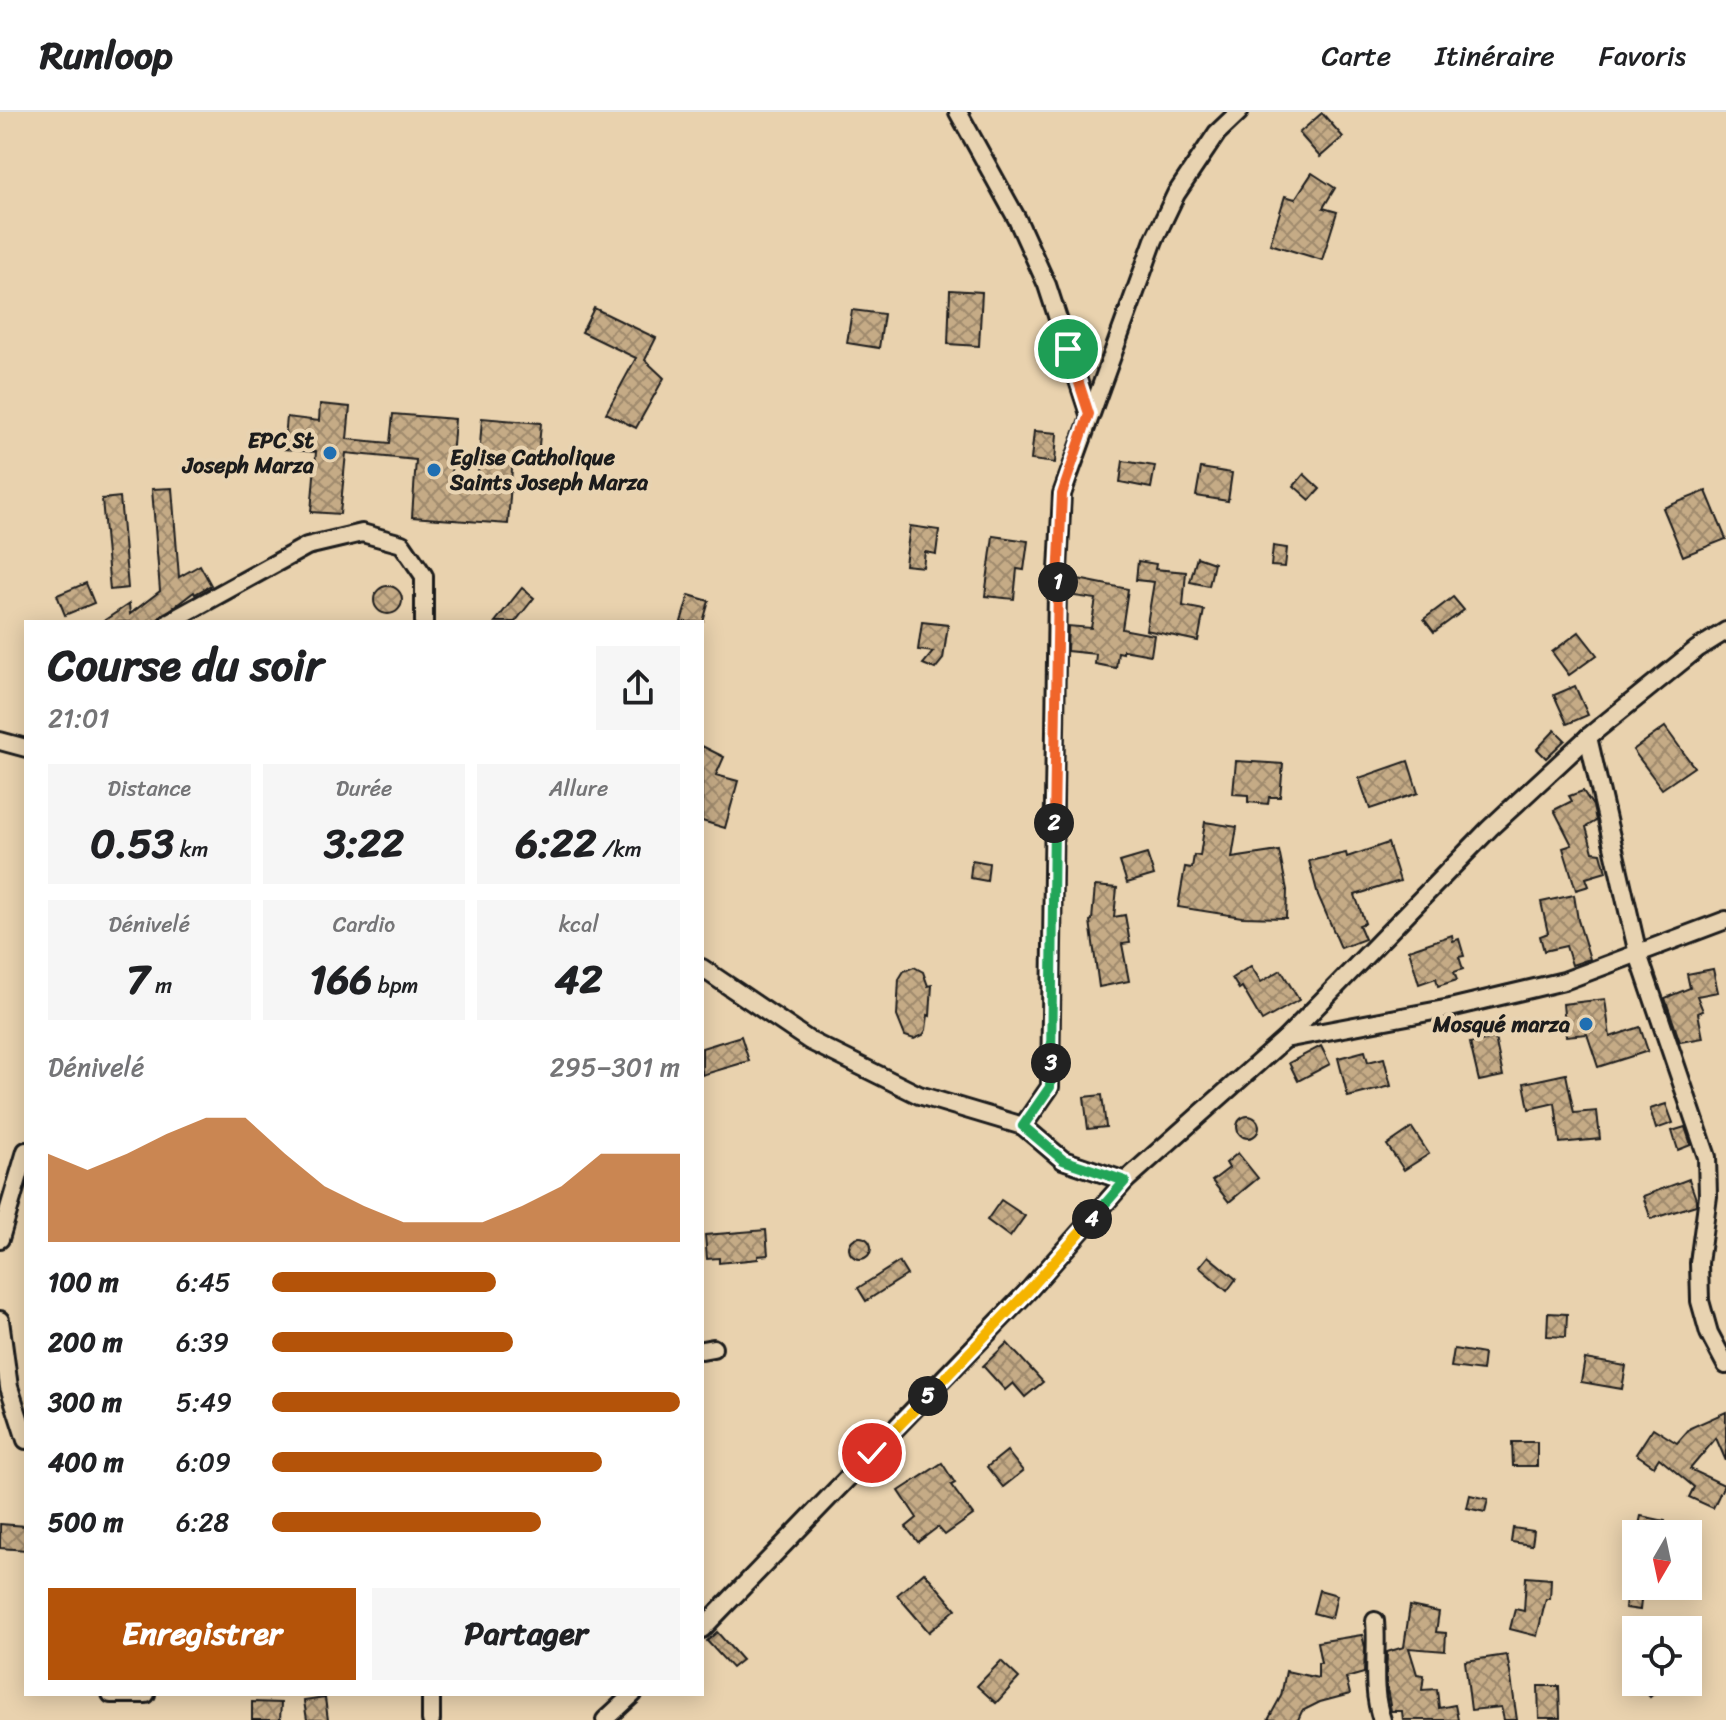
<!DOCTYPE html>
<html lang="fr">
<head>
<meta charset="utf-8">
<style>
	body { margin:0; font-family:Sriracha,sans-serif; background:#f6f6f6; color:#202124; height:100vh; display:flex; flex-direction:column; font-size:30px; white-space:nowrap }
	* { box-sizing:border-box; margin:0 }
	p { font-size:26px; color:#757577 }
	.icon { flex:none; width:44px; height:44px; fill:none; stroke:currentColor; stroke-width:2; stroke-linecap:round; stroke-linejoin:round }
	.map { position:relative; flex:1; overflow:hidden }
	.side { position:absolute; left:24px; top:508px; width:680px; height:1076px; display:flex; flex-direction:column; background:#fff; border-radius:0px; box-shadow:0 4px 20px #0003 }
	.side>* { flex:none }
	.needle { width:52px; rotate:189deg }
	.tools { position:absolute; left:1622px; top:1408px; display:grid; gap:16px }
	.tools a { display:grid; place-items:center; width:80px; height:80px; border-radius:0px; background:#fff; box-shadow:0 4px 20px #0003; font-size:40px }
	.pin { position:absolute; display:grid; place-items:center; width:68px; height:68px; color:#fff; margin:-34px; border:4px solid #fff; border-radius:50%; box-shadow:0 2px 8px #0007 }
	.km { position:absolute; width:40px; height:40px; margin:-20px; border-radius:50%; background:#222; color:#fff; font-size:22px; line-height:40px; text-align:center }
	.round { display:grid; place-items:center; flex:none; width:84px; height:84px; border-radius:0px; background:#f6f6f6 }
	.head { display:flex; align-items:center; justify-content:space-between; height:136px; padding:0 24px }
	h1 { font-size:44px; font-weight:700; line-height:60px }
	.stats { display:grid; grid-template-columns:repeat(3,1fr); gap:12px; height:136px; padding:8px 24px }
	.stats div { display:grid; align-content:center; border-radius:0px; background:#f6f6f6; text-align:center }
	.stats b { font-size:40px; font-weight:700 }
	.stats small { font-size:22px; font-weight:400 }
	.stats p { font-size:22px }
	.chart { height:224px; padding:16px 24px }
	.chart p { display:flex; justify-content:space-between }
	.chart svg { width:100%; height:144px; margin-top:8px; fill:#b45309; opacity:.7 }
	.cta { display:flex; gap:16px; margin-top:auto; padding:16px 24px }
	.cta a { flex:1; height:92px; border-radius:0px; background:#b45309; color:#fff; font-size:32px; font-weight:700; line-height:92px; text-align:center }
	.cta a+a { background:#f6f6f6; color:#202124 }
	ul { padding:0 24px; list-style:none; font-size:26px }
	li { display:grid; grid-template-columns:128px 96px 1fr; align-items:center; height:60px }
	li i { height:20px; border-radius:10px; background:#b45309 }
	header { display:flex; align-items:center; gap:48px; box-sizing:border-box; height:112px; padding:0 40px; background:#fff; border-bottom:2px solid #e0e0e0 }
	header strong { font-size:38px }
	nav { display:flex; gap:44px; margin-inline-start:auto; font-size:28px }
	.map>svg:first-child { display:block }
	.building { fill:url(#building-cross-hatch); stroke:#1c1c1c; stroke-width:2 }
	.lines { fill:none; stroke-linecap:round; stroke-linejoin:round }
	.street-casing { stroke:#1c1c1c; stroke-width:22 }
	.street { stroke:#e8d3b1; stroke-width:16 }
	.split-1-casing { stroke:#fff; stroke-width:16 }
	.split-2-casing { stroke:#fff; stroke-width:16 }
	.split-3-casing { stroke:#fff; stroke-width:16 }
	.split-4-casing { stroke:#fff; stroke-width:16 }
	.split-5-casing { stroke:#fff; stroke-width:16 }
	.split-6-casing { stroke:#fff; stroke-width:16 }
	.split-1 { stroke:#f0652b; stroke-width:10 }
	.split-2 { stroke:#f0652b; stroke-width:10 }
	.split-3 { stroke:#22a559; stroke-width:10 }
	.split-4 { stroke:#22a559; stroke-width:10 }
	.split-5 { stroke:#f5b400; stroke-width:10 }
	.split-6 { stroke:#f5b400; stroke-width:10 }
	.poi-dot { fill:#1f6fb2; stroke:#e8d3b1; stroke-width:3 }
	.labels { text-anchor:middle; stroke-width:8; stroke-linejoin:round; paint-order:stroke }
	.poi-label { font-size:22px; font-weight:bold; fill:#1c1c1c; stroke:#e8d3b1; text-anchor:end }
</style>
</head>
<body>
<header>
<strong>Runloop</strong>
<nav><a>Carte</a><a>Itinéraire</a><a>Favoris</a></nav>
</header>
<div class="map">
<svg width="1726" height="1608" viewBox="0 0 1726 1608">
	<defs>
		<pattern id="building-cross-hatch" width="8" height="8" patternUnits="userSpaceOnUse" patternTransform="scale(2)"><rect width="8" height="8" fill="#c5ab86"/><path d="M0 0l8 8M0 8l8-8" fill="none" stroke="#9f8a6d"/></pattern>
	</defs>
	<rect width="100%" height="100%" fill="#e9d2ae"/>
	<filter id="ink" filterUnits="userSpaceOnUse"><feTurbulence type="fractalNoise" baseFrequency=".0125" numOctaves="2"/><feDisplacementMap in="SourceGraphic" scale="16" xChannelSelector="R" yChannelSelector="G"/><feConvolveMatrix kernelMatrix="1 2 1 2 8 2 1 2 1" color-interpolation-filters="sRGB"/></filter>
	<g filter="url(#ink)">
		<g class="building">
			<path d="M1322 1 1343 25 1320 45 1299 21Z"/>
			<path d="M1312 61 1335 76 1323 96 1337 100 1322 148 1270 132 1285 84 1295 87Z"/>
			<path d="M950 178 982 180 979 234 948 232Z"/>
			<path d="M594 196 656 226 645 248 664 266 636 316 606 301 636 246 582 220Z"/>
			<path d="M852 198 884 202 879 236 847 231Z"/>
			<path d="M320 292 350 295 347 327 390 331 393 302 455 307 450 374 477 376 482 306 541 311 538 345 513 343 508 412 412 405 416 348 346 341 340 402 311 400 316 340 284 337 287 305 319 309Z"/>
			<path d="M1034 319 1057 321 1055 351 1031 348Z"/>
			<path d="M1123 349 1155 354 1151 376 1120 370Z"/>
			<path d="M1201 356 1232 361 1228 389 1196 384Z"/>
			<path d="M1304 362 1320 377 1310 388 1294 374Z"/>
			<path d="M172 376 179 465 200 453 211 473 195 482 194 480 154 510H102L129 492 130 502 160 479 152 377Z"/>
			<path d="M1706 379 1726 427 1683 444 1663 396Z"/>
			<path d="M120 385 128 476 110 478 102 387Z"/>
			<path d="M910 414 939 418 936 442 925 440 923 455 905 453Z"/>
			<path d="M993 424 1028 429 1024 458 1017 457 1014 487 985 484Z"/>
			<path d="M1273 434 1287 436 1285 455 1271 454Z"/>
			<path d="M1197 445 1214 451 1209 474 1190 470Z"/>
			<path d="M1138 449 1156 452 1155 457 1186 460 1183 494 1204 498 1198 529 1146 518 1154 470 1136 468Z"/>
			<path d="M1078 467 1128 477 1122 517 1154 523 1151 543 1123 538V541L1118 540 1116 556 1095 552 1096 542 1067 539 1068 514 1091 516 1096 487 1074 484Z"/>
			<path d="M86 471 94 491 65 503 57 483Z"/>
			<circle cx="388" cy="488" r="14"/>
			<path d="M522 476 534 486 515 510H495Z"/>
			<path d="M689 483 709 489 703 510H681Z"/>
			<path d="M1453 485 1464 498 1434 520 1424 507Z"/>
			<path d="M922 510 948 513 943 547 935 557 923 552 933 540 918 538Z"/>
			<path d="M1579 520 1597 543 1569 563 1552 540Z"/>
			<path d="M1575 574 1588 603 1567 612 1554 583Z"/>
			<path d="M1665 615 1694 655 1662 677 1633 638Z"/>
			<path d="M1555 618 1565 628 1546 646 1537 637Z"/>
			<path d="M702 634 724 645 716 663 738 669 725 716 702 709Z"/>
			<path d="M1236 649 1283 652 1280 685H1269L1268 692 1248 690V683L1233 682Z"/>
			<path d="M1408 649 1418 681 1370 697 1359 666Z"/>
			<path d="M1583 679 1593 694 1596 709 1586 715 1593 740 1601 741 1606 760 1586 766 1589 774 1576 778 1563 736 1572 733 1554 698 1572 689 1569 684Z"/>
			<path d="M1205 710 1237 715 1232 746 1279 739 1287 778 1286 806 1242 805 1178 795 1185 755 1192 756 1194 743 1200 744Z"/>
			<path d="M1388 731 1400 769 1355 783 1365 811 1359 813 1365 827 1341 836 1318 783 1309 749 1346 741 1347 745Z"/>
			<path d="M1147 742 1154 763 1127 771 1120 750Z"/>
			<path d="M972 748 989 751 987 769 970 766Z"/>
			<path d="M1095 774 1117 776 1114 805 1125 803 1130 831 1122 832 1129 869 1099 875 1090 809 1092 808Z"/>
			<path d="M1574 783 1578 808 1590 847 1572 853 1566 834 1544 839 1540 824 1548 821 1541 790Z"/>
			<path d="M1452 823 1453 829 1459 827 1464 844 1459 845 1463 857 1454 860 1457 868 1438 874 1436 866 1419 872 1409 838Z"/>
			<path d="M1251 854 1261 870 1281 858 1299 888 1262 909 1242 875 1239 877 1232 866Z"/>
			<path d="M914 855 923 860 928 874 932 873 930 904 928 903 926 918 923 923 914 927 905 924 897 904 899 867 904 859Z"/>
			<path d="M1713 857 1718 880 1697 884 1703 899 1698 901 1703 926 1680 930 1665 886 1690 876 1687 862Z"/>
			<path d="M1605 887 1610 925 1640 915 1648 939 1598 955 1587 922 1566 924 1563 892Z"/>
			<path d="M741 924 749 949 702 963V936Z"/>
			<path d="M1495 926 1503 964 1479 969 1470 931Z"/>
			<path d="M1321 934 1330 952 1298 969 1289 951Z"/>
			<path d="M1365 939 1368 950 1384 946 1391 974 1348 985 1338 946Z"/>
			<path d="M1566 962 1574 1001 1597 999 1600 1027 1560 1031 1555 991 1529 997 1524 971Z"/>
			<path d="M1102 983 1106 1015 1088 1017 1084 985Z"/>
			<path d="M1666 992 1673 1011 1656 1017 1650 997Z"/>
			<circle cx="1248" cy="1015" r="11"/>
			<path d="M1685 1015 1691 1033 1678 1038 1672 1019Z"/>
			<path d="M1412 1016 1429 1042 1404 1058 1387 1033Z"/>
			<path d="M1238 1041 1258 1066 1229 1090 1212 1069 1229 1056 1226 1051Z"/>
			<path d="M1689 1067 1696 1087V1093L1651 1107 1643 1084Z"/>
			<path d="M1001 1088 1025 1104 1010 1125 987 1108Z"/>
			<path d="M766 1118 768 1143 758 1144V1147L719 1151V1146L707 1147 705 1123Z"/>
			<circle cx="860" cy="1136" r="11"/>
			<path d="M1208 1144 1236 1167 1227 1179 1199 1155Z"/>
			<path d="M899 1150 907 1163 866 1189 858 1176Z"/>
			<path d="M1548 1201 1567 1202 1566 1225 1547 1224Z"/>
			<path d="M1007 1231 1043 1270 1025 1285 1013 1271 1005 1278 983 1254Z"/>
			<path d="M1454 1237 1484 1242 1482 1259 1451 1255Z"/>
			<path d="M1585 1247 1626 1254 1622 1277 1581 1270Z"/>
			<path d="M1726 1300V1349L1716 1326 1690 1357 1724 1373 1713 1396 1689 1385 1694 1375 1659 1346 1654 1354 1636 1342 1653 1316 1677 1331 1690 1316Z"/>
			<path d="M1512 1330H1537V1354H1513Z"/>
			<path d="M1007 1339 1023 1359 1003 1375 987 1355Z"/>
			<path d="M942 1351 955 1371 951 1373 973 1403 945 1423 938 1415 918 1430 906 1415 917 1406 899 1379Z"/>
			<path d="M1470 1383 1488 1387 1485 1400 1467 1396Z"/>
			<path d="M1641 1404 1665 1409 1663 1422H1637Z"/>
			<path d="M0 1412 26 1414V1438L0 1436Z"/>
			<path d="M1513 1416 1534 1419 1532 1433 1511 1430Z"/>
			<path d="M924 1460 956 1497 929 1520 897 1483Z"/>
			<path d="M1526 1465 1551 1467 1550 1487H1546L1537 1524 1510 1517 1515 1497 1524 1499Z"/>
			<path d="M1319 1478 1337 1483 1332 1506 1313 1501Z"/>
			<path d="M1627 1478 1642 1479 1640 1498 1625 1496Z"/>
			<path d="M1410 1494 1439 1500 1436 1520 1446 1521 1445 1539 1409 1536 1417 1562 1424 1563 1422 1578 1437 1577 1439 1596 1455 1593 1458 1608H1403L1402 1599H1391L1386 1571 1387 1540 1404 1535Z"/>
			<path d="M717 1520 742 1548 732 1556 707 1529Z"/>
			<path d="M1362 1523 1365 1535 1364 1561 1346 1566 1350 1582 1320 1590 1302 1599 1298 1608H1268L1281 1584 1286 1559 1318 1566V1551H1321L1317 1530Z"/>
			<path d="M1507 1543 1511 1566 1517 1608H1504L1501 1595 1471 1598 1465 1549Z"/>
			<path d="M1001 1549 1019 1566 996 1591 977 1574Z"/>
			<path d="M1637 1570H1667L1650 1585Z"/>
			<path d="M1538 1574H1559L1560 1606H1539Z"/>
			<path d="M325 1586 328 1608H307L304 1589Z"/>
			<path d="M252 1590 281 1591 280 1608H252Z"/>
		</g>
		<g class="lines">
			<g class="street-casing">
				<g id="street">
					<path d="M958 0 1017 107 1047 173 1089 302"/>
					<path d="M169 510 307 434 362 421 402 432 424 464V510"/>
					<path d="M1588 625 1638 842 1707 1045 1708 1084 1699 1151 1700 1189 1709 1221 1726 1253"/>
					<path d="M0 629 26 636"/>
					<path d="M702 856 810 929 919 983 1023 1014"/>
					<path d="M1285 927 1450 896 1564 869 1726 808"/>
					<path d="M1125 1069 1063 1048 1023 1014 1050 975 1057 477 1062 382 1154 128 1176 82 1217 21 1239 0"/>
					<path d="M0 1127 26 1039"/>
					<path d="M0 1208 9 1275 26 1328"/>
					<path d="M702 1238 713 1236"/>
					<path d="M1375 1509C1378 1543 1370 1575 1382 1608"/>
					<path d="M702 1517 1029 1178 1125 1069 1285 927 1490 716 1588 625 1697 537 1726 519"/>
					<path d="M111 1582H146"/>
					<path d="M431 1608V1582"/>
					<path d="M605 1608 633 1582"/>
				</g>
			</g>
			<use href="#street" class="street"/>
		</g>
	</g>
	<g class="lines" filter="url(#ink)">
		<g class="split-1-casing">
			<path id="split-1" d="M1058 470 1062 382 1089 302 1068 237"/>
		</g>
		<g class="split-2-casing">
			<path id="split-2" d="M1054 711 1058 470"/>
		</g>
		<g class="split-3-casing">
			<path id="split-3" d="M1051 951 1054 711"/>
		</g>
		<g class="split-4-casing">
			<path id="split-4" d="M1051 951 1050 975 1023 1014 1063 1048 1125 1069 1092 1107"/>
		</g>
		<g class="split-5-casing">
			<path id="split-5" d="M928 1284 1029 1178 1092 1107"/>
		</g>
		<g class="split-6-casing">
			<path id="split-6" d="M872 1341 928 1284"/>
		</g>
		<use href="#split-1" class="split-1"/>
		<use href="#split-2" class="split-2"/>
		<use href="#split-3" class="split-3"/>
		<use href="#split-4" class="split-4"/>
		<use href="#split-5" class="split-5"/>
		<use href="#split-6" class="split-6"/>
	</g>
	<g class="poi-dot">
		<circle cx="330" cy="341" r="8"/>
		<circle cx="434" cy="358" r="8"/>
		<circle cx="1586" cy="912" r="8"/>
	</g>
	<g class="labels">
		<g class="poi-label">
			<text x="314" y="336">EPC St<tspan x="314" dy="25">Joseph Marza</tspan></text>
			<text x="450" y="353" text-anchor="start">Eglise Catholique<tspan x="450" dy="25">Saints Joseph Marza</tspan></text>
			<text x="1570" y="920">Mosqué marza</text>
		</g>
	</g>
</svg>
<div class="tools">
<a><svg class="needle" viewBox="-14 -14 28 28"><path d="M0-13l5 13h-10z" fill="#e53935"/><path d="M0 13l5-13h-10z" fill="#757577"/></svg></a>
<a><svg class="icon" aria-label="locate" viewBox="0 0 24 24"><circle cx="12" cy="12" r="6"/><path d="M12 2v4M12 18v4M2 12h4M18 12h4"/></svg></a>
</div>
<div class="pin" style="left:1068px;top:237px;background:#1e9e55"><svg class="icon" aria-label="arrive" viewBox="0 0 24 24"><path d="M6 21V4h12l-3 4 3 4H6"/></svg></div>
<div class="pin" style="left:872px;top:1341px;background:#d93025"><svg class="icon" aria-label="check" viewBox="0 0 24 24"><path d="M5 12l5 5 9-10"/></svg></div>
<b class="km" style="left:1058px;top:470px">1</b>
<b class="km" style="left:1054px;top:711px">2</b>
<b class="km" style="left:1051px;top:951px">3</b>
<b class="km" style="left:1092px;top:1107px">4</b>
<b class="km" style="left:928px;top:1284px">5</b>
<section class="side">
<div class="head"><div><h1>Course du soir</h1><p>21:01</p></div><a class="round"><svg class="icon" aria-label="share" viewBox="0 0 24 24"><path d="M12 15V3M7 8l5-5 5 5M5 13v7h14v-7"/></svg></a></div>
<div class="stats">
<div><p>Distance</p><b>0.53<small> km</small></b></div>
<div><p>Durée</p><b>3:22</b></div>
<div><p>Allure</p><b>6:22<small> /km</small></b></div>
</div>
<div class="stats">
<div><p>Dénivelé</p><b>7<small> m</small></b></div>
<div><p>Cardio</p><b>166<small> bpm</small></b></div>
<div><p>kcal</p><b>42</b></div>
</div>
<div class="chart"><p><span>Dénivelé</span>295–301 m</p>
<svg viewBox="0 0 160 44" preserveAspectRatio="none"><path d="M0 44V17L10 22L20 17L30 11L40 6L50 6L60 17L70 27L80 33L90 38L100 38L110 38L120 33L130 27L140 17L150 17L160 17V44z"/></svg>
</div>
<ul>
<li><b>100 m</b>6:45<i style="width:55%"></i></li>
<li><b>200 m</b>6:39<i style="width:59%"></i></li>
<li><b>300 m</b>5:49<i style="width:100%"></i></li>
<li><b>400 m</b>6:09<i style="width:81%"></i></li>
<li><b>500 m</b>6:28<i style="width:66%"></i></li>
</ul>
<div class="cta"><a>Enregistrer</a><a>Partager</a></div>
</section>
</div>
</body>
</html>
